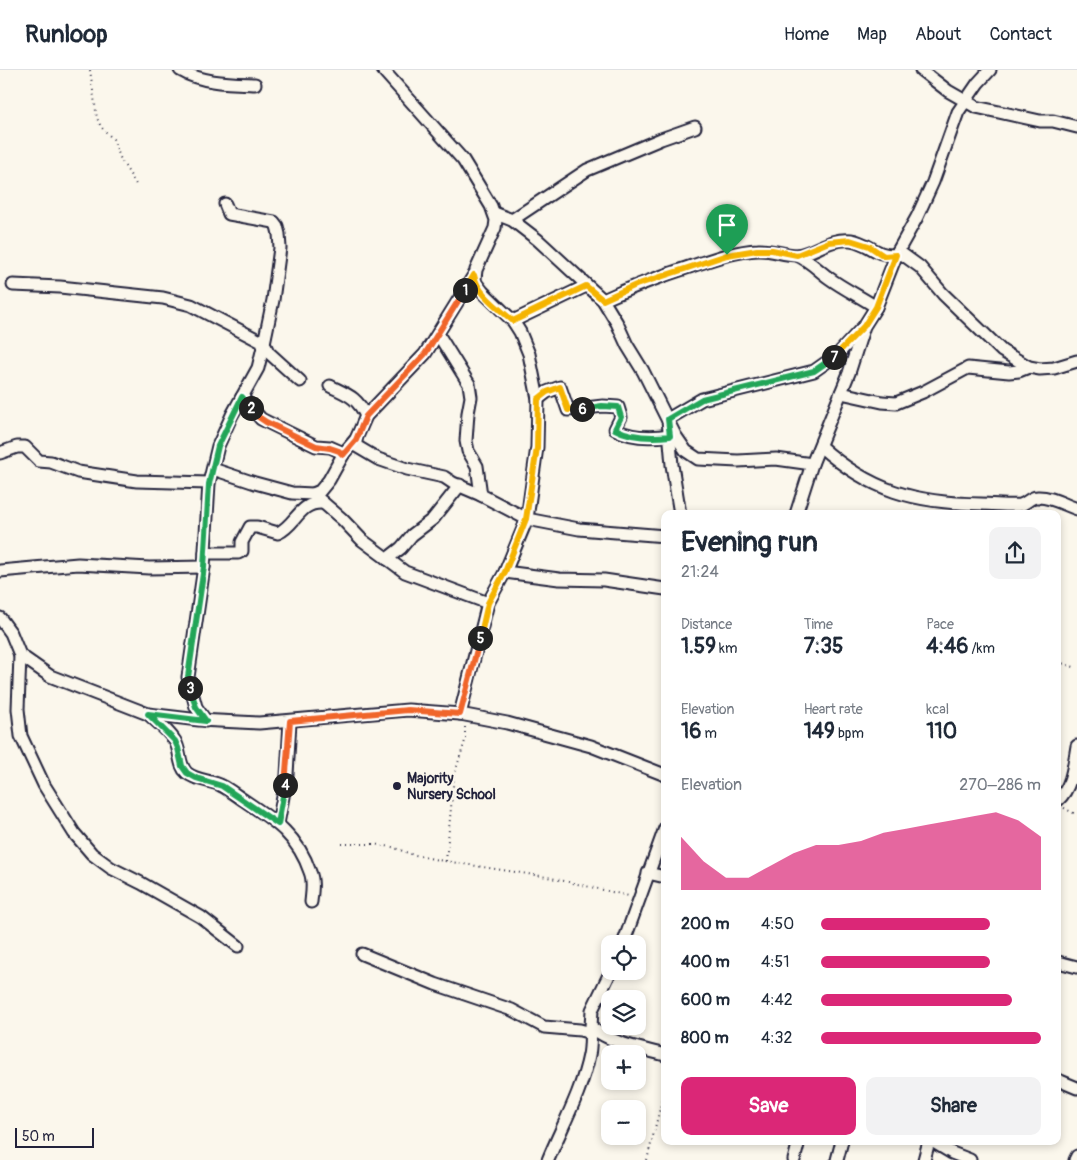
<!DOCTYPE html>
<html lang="en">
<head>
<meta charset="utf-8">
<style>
	body { margin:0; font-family:Pangolin,sans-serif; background:#f2f2f3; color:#1f2937; height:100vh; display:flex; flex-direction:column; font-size:19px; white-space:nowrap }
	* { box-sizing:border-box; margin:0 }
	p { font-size:16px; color:#747a83 }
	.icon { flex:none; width:28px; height:28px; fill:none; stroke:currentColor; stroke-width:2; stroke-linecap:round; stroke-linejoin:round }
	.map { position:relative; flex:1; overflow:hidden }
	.panel { position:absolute; left:661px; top:440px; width:400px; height:635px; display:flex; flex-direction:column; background:#fff; border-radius:10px; box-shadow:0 2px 8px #0003 }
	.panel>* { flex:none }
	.fabs { position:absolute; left:601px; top:865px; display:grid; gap:10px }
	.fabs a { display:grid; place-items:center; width:45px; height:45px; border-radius:10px; background:#fff; box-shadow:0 2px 8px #0003; font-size:25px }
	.scale { position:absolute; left:15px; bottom:12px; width:79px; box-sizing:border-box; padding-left:5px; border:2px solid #22223b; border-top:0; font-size:14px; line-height:18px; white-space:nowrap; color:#22223b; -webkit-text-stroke:4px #fbf7ec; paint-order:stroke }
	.pin { position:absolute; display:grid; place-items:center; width:42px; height:42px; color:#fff; margin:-51px -21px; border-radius:50% 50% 50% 0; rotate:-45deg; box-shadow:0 0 5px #0007 }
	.pin .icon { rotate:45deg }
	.km { position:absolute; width:25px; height:25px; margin:-12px; border-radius:50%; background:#222; color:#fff; font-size:14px; line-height:25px; text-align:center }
	.round { display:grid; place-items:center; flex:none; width:52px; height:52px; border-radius:10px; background:#f2f2f3 }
	.headline { display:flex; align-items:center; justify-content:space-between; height:85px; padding:0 20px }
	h1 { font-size:28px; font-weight:700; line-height:38px }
	.stats { display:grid; grid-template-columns:repeat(3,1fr); gap:8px; height:85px; padding:5px 20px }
	.stats div { display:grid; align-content:center }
	.stats b { font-size:21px; font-weight:700 }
	.stats small { font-size:14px; font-weight:400 }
	.stats p { font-size:14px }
	.chart { height:140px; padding:10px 20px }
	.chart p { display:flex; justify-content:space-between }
	.chart svg { width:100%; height:90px; margin-top:5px; fill:#db2777; opacity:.7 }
	.cta { display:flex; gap:10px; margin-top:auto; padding:10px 20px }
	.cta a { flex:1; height:58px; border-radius:10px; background:#db2777; color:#fff; font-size:20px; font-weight:700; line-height:58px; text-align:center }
	.cta a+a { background:#f2f2f3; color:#1f2937 }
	ul { padding:0 20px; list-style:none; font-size:16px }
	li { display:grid; grid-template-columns:80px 60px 1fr; align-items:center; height:38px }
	li i { height:12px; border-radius:6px; background:#db2777 }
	header { display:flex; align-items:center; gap:30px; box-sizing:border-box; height:70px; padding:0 25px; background:#fff; border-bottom:1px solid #e0e1e3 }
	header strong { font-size:24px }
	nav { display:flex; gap:28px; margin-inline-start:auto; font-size:18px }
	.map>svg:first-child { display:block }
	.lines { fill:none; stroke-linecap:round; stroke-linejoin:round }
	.minor-casing { stroke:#22223b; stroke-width:15 }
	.path { stroke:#22223b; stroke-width:2; stroke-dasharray:1 4; stroke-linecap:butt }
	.minor { stroke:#fbf7ec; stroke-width:11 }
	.split-1-casing { stroke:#fff; stroke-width:10 }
	.split-2-casing { stroke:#fff; stroke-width:10 }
	.split-3-casing { stroke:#fff; stroke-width:10 }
	.split-4-casing { stroke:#fff; stroke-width:10 }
	.split-5-casing { stroke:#fff; stroke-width:10 }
	.split-6-casing { stroke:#fff; stroke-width:10 }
	.split-7-casing { stroke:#fff; stroke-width:10 }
	.split-8-casing { stroke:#fff; stroke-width:10 }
	.split-1 { stroke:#f5b400; stroke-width:6 }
	.split-2 { stroke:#f0652b; stroke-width:6 }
	.split-3 { stroke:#22a559; stroke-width:6 }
	.split-4 { stroke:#22a559; stroke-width:6 }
	.split-5 { stroke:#f0652b; stroke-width:6 }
	.split-6 { stroke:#f5b400; stroke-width:6 }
	.split-7 { stroke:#22a559; stroke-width:6 }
	.split-8 { stroke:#f5b400; stroke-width:6 }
	.poi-dot { fill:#22223b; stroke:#fbf7ec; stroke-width:2 }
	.labels { text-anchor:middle; stroke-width:4.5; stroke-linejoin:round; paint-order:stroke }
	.poi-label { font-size:14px; font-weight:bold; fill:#22223b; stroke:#fbf7ec; text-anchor:start }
</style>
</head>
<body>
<header>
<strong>Runloop</strong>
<nav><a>Home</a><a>Map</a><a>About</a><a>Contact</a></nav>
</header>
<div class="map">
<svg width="1077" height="1090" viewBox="0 0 1077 1090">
	<rect width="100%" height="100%" fill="#fbf7ec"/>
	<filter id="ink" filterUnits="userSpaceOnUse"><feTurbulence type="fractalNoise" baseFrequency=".02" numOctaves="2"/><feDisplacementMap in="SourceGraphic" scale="10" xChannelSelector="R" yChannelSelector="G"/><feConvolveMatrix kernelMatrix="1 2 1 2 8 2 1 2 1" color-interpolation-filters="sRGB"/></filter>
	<g filter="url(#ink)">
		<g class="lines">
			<g class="minor-casing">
				<g id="minor">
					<path d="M180 0C202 13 230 13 255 14"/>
					<path d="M383 0 463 90 491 136 496 150 495 158 476 200 475 209 476 213 483 222 513 251 520 262 529 284 538 329 537 377 527 449 505 502 488 533 460 644"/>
					<path d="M921 0 948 21 976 37 1040 51H1053L1077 57"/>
					<path d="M494 143 512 150 538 170 603 230 617 253 627 275 643 301 675 365 686 381 698 389 738 391 776 389 812 394"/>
					<path d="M512 150 587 100 661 69 695 57"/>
					<path d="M898 181 920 197 943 224 1002 281 1029 297 1040 299 1054 298 1077 291"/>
					<path d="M797 185C810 191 818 200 829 208 844 219 861 227 876 237"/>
					<path d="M13 215 60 217 163 228 191 235 264 273 268 282 300 311"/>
					<path d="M603 230C632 217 661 206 692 196 713 189 735 181 758 180 771 179 783 185 796 185 812 185 829 167 851 170 870 173 874 186 896 185"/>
					<path d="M513 251 586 216"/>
					<path d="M438 264 469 314 471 327 468 343 466 371 468 381 477 396 481 425"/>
					<path d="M330 316C348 325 357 327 366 346"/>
					<path d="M841 323 882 332 896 333 923 322 968 298 1009 302 1019 301 1029 297"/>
					<path d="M242 327 261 349 316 376 330 377 339 381 343 385"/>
					<path d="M538 329 547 322 560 317 568 340 603 336 618 337 621 347 615 359C631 368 652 368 670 365"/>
					<path d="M356 369V376L378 389 407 399 444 407 453 413 481 425 527 449 579 459 665 466"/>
					<path d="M820 376C870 421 915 433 981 434 994 434 1008 436 1020 435 1026 434 1030 427 1037 427 1050 426 1065 435 1077 439"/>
					<path d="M0 383 17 377H25L39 391 51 392 78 402 137 411 209 413"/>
					<path d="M213 399 255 413 292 423 313 424 320 421 329 410 344 383 356 369 366 346 425 284 474 205"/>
					<path d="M313 424 342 449 362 470 405 502 488 533"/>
					<path d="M680 444 672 395 668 349 702 329 814 301 838 284 861 259"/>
					<path d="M796 444 812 394 849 303 864 256 876 237 898 181 917 147 933 112 958 42 978 13 990 0"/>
					<path d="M205 483H238L242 481V472L250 457H257L278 463C296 455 299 432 322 433"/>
					<path d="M387 489 401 478 412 465 433 449 460 415"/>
					<path d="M0 501 78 494 149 498 204 497"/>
					<path d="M505 502 559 509 604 510 665 519"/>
					<path d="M0 548 11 563 20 585 50 606 148 644 199 650 259 653 408 640 460 644 507 653 591 676 665 705"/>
					<path d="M20 585 18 639 21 666 44 715 74 763 92 784 111 798 141 813 201 847 238 876"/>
					<path d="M148 644C157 652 169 661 175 671 181 681 178 695 187 703 196 711 212 710 222 716 230 720 237 726 245 731 275 751 298 766 310 802 314 811 312 822 311 832"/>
					<path d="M206 651 196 637 188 607 204 497 209 413 218 376 232 345 258 298 264 273 273 230 280 178 279 164 277 156 274 152 229 144 225 134"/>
					<path d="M1058 730C1072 718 1074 693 1077 676"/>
					<path d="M278 754 287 705 290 651"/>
					<path d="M648 803 665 807"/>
					<path d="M623 874 665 758"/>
					<path d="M362 884 435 914 512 940 544 957 580 960 591 963"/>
					<path d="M1058 892 1077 897"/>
					<path d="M611 901 592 940 591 957C612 974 640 978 665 985"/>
					<path d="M1058 1010 1077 1018"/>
					<path d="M932 1071 952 1083 970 1090"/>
					<path d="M548 1090C562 1056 582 1021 589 985 591 976 590 966 591 957"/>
					<path d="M794 1090 799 1071"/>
					<path d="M837 1090 842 1071"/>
					<path d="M924 1090 929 1071"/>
					<path d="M1075 1090 1077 1086"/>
				</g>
			</g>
			<g class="path">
				<path d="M90 0 97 48 101 57 113 69 121 90 137 116"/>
				<path d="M1058 592 1077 598"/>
				<path d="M1064 738 1077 745"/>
				<path d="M342 774H373L392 777 411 784 438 790 547 807 629 826"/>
				<path d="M446 791 454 706 465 671V655"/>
				<path d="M647 1090 662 1030 665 1001"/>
			</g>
			<use href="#minor" class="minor"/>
		</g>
	</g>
	<g class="lines" filter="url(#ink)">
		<g class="split-1-casing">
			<path id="split-1" d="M465 220 474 205C477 224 500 239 513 251L586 216 603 230 636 215 727 185"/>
		</g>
		<g class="split-2-casing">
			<path id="split-2" d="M251 338 257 346 266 352 316 376 330 378 339 381 343 385 356 370 366 346 425 284 465 220"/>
		</g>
		<g class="split-3-casing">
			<path id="split-3" d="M190 618 188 607 204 497 209 414 218 376 242 327 251 338"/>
		</g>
		<g class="split-4-casing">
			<path id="split-4" d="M190 618 196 637 206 651 148 644 175 671 178 678 182 696 187 703 196 708 222 716 278 754 285 715"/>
		</g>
		<g class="split-5-casing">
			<path id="split-5" d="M285 715 290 651 408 640 460 644 480 568"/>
		</g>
		<g class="split-6-casing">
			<path id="split-6" d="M480 568 488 533 505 502 526 449 537 378 538 329 547 322 560 317 568 340 582 339"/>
		</g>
		<g class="split-7-casing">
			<path id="split-7" d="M582 339 602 336 618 337 621 347 615 359C632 368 652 368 670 366L668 349 702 329 814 301 834 287"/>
		</g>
		<g class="split-8-casing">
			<path id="split-8" d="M727 185 757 180H772L797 185 829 172 850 170 869 176 884 186 896 185 876 237 864 256 834 287"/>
		</g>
		<use href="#split-1" class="split-1"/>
		<use href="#split-2" class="split-2"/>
		<use href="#split-3" class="split-3"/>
		<use href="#split-4" class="split-4"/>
		<use href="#split-5" class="split-5"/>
		<use href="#split-6" class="split-6"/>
		<use href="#split-7" class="split-7"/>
		<use href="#split-8" class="split-8"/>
	</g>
	<circle class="poi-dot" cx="397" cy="716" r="5"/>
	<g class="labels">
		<g class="poi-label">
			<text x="407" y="713">Majority<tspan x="407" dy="16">Nursery School</tspan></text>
		</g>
	</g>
</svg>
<div class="fabs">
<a><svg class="icon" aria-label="locate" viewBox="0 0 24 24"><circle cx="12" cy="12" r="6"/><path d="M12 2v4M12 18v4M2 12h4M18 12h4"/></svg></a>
<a><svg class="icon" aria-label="layers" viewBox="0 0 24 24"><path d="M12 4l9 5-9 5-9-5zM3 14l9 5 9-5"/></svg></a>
<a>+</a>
<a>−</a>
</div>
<div class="scale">50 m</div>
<div class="pin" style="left:727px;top:185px;background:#1e9e55"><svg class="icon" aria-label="arrive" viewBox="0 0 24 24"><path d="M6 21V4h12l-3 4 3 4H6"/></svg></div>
<b class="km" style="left:465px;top:220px">1</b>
<b class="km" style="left:251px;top:338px">2</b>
<b class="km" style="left:190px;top:618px">3</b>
<b class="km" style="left:285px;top:715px">4</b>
<b class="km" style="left:480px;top:568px">5</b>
<b class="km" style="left:582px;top:339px">6</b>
<b class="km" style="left:834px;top:287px">7</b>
<section class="panel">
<div class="headline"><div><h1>Evening run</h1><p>21:24</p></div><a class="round"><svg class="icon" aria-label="share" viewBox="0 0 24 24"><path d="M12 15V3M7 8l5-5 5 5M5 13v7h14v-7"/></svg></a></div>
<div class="stats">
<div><p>Distance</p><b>1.59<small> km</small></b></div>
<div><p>Time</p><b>7:35</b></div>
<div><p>Pace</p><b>4:46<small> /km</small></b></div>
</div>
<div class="stats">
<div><p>Elevation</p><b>16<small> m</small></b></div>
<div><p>Heart rate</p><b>149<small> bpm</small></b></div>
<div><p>kcal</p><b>110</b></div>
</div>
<div class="chart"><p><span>Elevation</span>270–286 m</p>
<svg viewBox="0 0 160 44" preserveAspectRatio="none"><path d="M0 44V18L10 30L20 38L30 38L40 32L50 26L60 22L70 22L80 20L90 16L100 14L110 12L120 10L130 8L140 6L150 10L160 18V44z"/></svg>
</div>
<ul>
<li><b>200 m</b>4:50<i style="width:77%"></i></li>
<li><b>400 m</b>4:51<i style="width:77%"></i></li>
<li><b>600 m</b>4:42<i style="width:87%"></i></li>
<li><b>800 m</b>4:32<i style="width:100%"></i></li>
</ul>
<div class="cta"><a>Save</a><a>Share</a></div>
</section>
</div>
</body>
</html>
